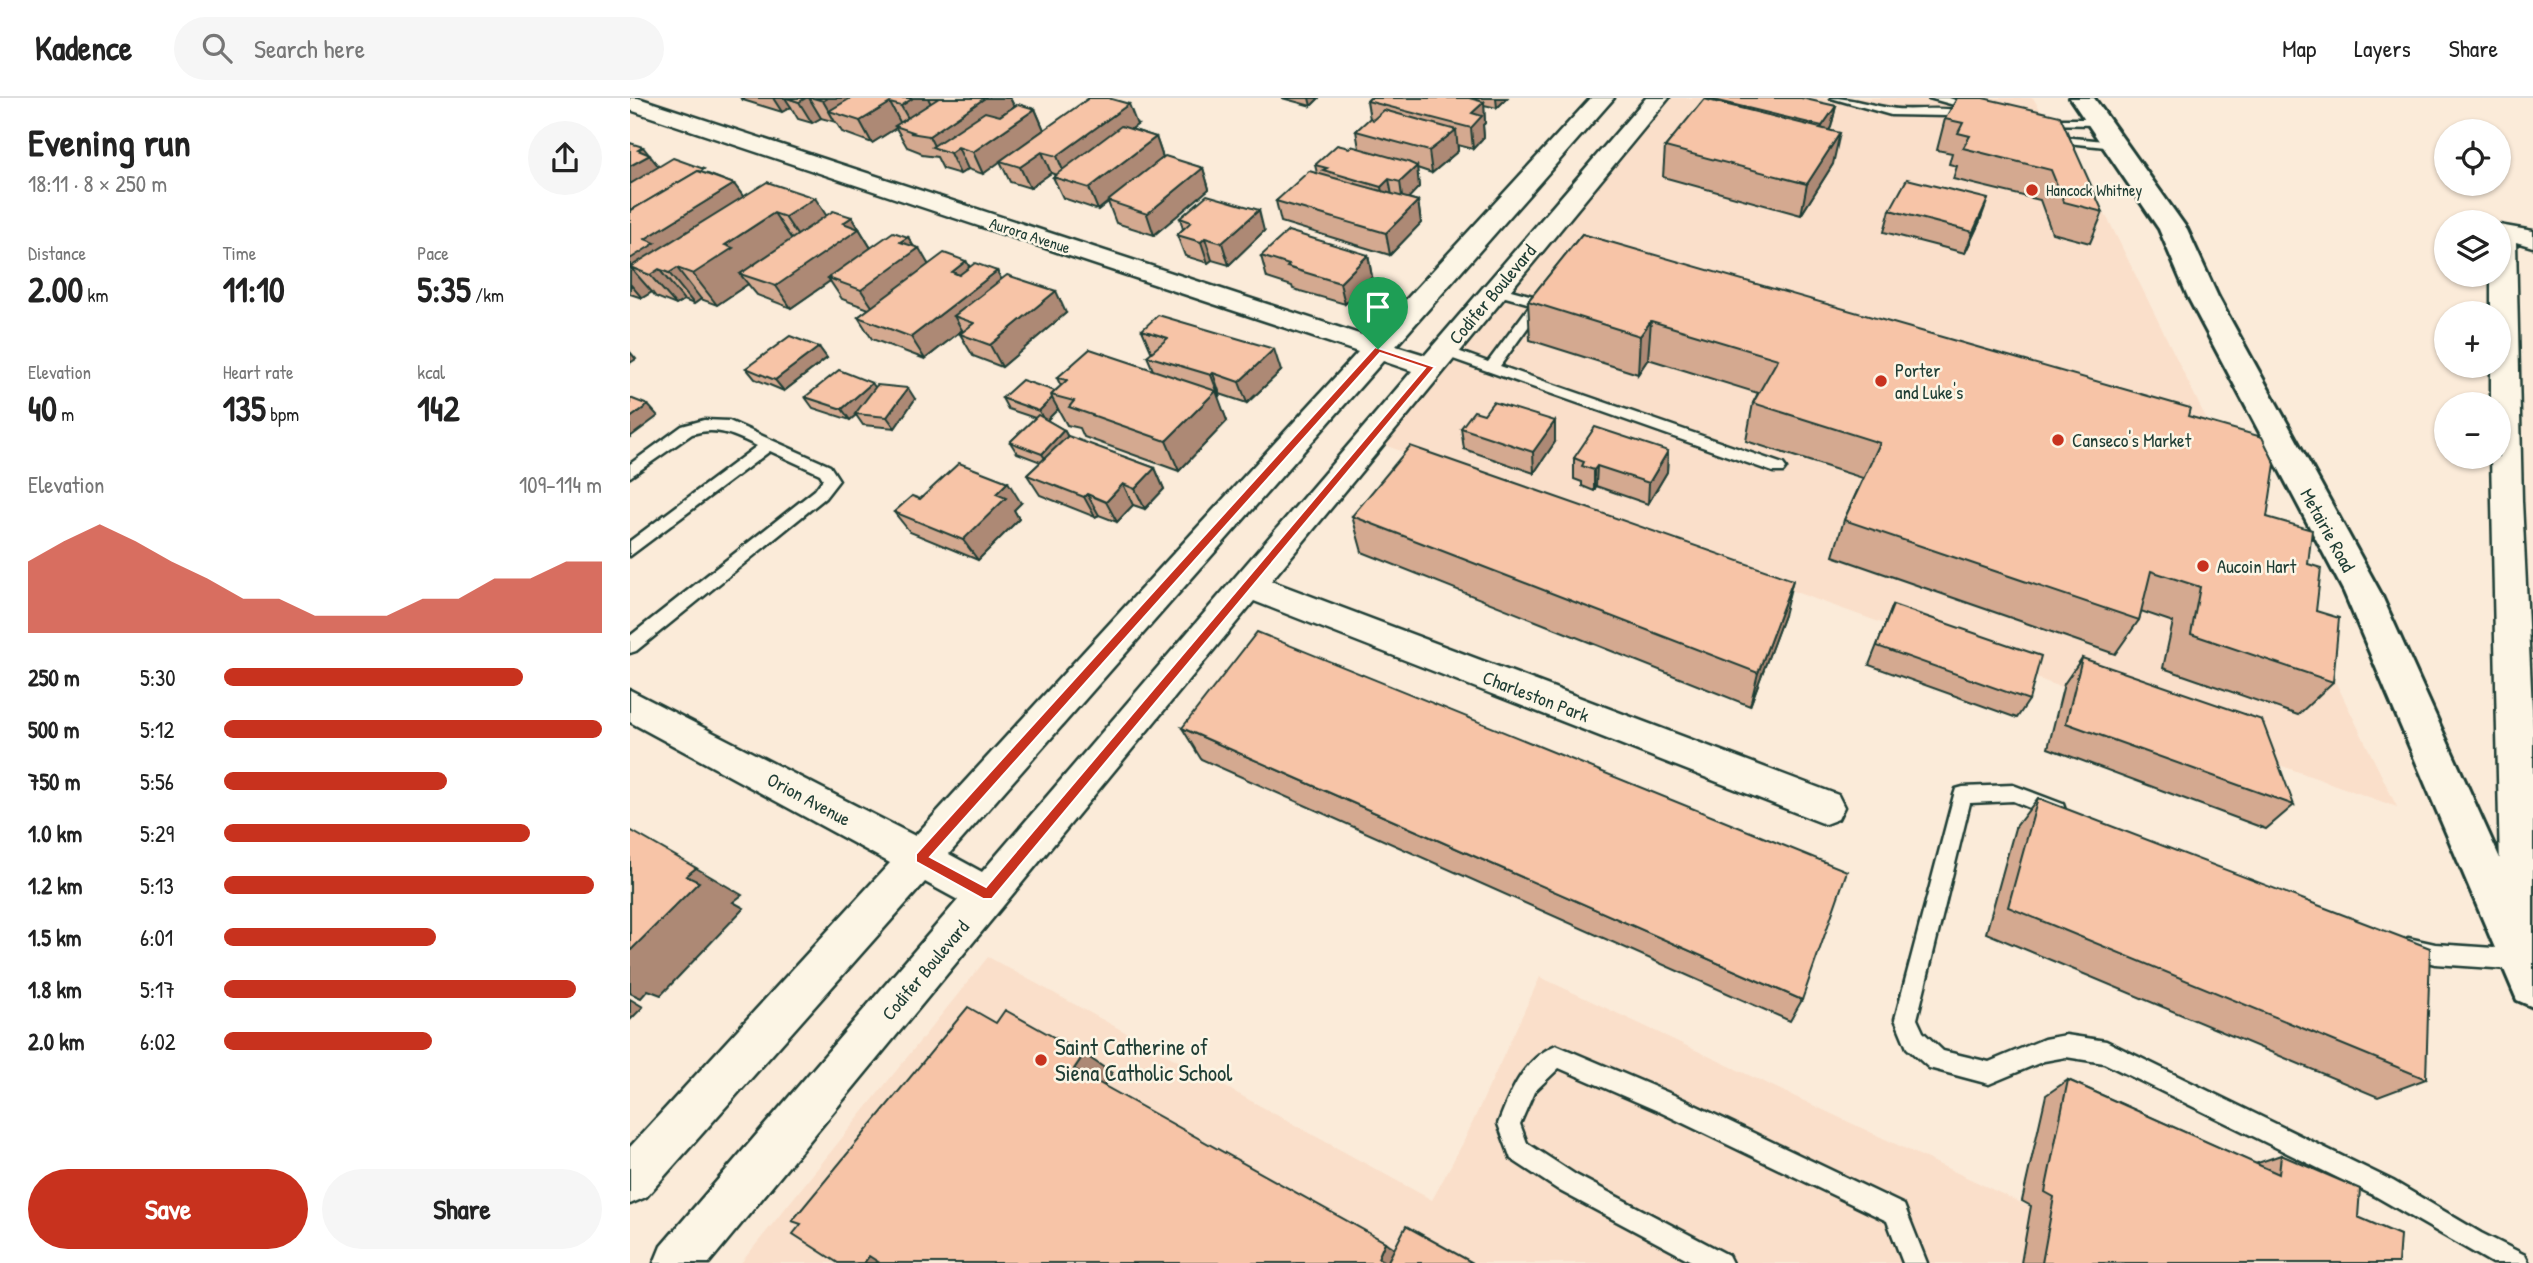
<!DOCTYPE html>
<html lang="en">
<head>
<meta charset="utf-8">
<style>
	body { margin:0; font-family:"Patrick Hand",sans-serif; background:#f6f6f6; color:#222; height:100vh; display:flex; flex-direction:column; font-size:26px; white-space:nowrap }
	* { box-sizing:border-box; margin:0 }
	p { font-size:23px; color:#767676 }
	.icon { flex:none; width:38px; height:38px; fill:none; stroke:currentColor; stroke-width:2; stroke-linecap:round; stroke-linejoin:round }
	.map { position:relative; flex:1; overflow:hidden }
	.panel { display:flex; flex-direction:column; background:#fff; width:630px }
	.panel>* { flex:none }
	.tools { position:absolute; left:1804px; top:21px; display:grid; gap:14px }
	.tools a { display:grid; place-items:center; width:77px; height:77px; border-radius:50%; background:#fff; box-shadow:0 2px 5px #0004; font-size:35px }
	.pin { position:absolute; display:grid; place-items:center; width:60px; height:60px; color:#fff; margin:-72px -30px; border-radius:50% 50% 50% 0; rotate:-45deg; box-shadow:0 0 7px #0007 }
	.pin .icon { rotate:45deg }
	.round { display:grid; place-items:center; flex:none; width:74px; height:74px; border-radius:37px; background:#f6f6f6 }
	.head { display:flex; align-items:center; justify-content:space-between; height:119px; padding:0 28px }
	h1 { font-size:38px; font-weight:800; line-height:52px }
	.stats { display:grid; grid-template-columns:repeat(3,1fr); gap:10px; height:119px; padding:7px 28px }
	.stats div { display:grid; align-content:center }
	.stats b { font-size:35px; font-weight:800 }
	.stats small { font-size:19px; font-weight:400 }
	.stats p { font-size:19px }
	.chart { height:196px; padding:14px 28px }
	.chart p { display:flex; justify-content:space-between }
	.chart svg { width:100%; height:126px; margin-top:7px; fill:#c8321e; opacity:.7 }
	.button { display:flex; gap:14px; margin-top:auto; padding:14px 28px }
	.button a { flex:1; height:80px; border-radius:42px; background:#c8321e; color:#fff; font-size:28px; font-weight:800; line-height:80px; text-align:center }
	.button a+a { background:#f6f6f6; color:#222 }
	ul { padding:0 28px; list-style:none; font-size:23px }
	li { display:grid; grid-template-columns:112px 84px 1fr; align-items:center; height:52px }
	li i { height:18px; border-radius:9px; background:#c8321e }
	header { display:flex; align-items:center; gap:42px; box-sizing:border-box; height:98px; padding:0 35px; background:#fff; border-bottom:2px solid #e0e0e0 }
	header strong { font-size:33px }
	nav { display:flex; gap:38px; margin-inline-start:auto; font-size:24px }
	.search { width:490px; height:63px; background:#f6f6f6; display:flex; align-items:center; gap:18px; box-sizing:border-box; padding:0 24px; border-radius:38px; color:#767676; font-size:26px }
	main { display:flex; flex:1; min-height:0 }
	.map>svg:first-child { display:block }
	.built { fill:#fadfca }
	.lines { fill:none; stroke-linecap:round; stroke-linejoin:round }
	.service-casing { stroke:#1f3d34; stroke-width:5 }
	.minor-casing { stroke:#1f3d34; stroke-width:5 }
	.secondary-casing { stroke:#1f3d34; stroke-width:6 }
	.service { fill:#fcf5e5; fill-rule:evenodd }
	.minor { fill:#fcf5e5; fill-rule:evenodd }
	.secondary { fill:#fcf5e5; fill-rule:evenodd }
	.wall { fill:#d4a990; stroke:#1f3d34; stroke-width:2 }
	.shaded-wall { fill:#ad8975; stroke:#1f3d34; stroke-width:2 }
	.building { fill:#f7c4a7; stroke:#1f3d34; stroke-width:2 }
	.route { fill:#c8321e; stroke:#fff; stroke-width:2; fill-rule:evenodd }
	.poi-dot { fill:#c8321e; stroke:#fcf5e5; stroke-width:2.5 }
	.labels { text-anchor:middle; stroke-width:5; stroke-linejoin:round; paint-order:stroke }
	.far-poi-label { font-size:16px; fill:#1f3d34; stroke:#fcf5e5; text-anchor:start }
	.far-street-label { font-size:16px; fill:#1f3d34; stroke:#fcf5e5 }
	.street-label { font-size:19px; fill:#1f3d34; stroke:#fcf5e5 }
	.poi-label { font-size:19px; fill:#1f3d34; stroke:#fcf5e5; text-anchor:start }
	.near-poi-label { font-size:23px; fill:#1f3d34; stroke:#fcf5e5; text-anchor:start }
</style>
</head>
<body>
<header>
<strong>Kadence</strong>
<div class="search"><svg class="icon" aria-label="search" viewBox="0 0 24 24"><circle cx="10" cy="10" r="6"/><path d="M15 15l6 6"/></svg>Search here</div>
<nav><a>Map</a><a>Layers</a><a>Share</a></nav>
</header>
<main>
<section class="panel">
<div class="head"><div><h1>Evening run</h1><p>18:11 · 8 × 250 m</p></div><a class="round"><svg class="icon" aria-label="share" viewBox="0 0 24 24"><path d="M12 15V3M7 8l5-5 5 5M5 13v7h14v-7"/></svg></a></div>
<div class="stats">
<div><p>Distance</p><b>2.00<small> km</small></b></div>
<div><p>Time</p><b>11:10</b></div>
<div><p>Pace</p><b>5:35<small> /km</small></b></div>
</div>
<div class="stats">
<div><p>Elevation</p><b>40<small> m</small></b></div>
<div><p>Heart rate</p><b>135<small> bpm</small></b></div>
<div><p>kcal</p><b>142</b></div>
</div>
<div class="chart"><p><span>Elevation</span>109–114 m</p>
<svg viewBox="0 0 160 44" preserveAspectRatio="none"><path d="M0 44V19L10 12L20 6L30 12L40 19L50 25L60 32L70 32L80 38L90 38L100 38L110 32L120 32L130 25L140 25L150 19L160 19V44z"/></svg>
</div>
<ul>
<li><b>250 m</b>5:30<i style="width:79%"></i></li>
<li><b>500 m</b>5:12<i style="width:100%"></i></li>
<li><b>750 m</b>5:56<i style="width:59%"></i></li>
<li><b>1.0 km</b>5:29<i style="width:81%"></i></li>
<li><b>1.2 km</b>5:13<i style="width:98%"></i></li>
<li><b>1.5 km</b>6:01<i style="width:56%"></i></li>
<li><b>1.8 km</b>5:17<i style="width:93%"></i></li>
<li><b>2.0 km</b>6:02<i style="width:55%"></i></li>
</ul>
<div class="button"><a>Save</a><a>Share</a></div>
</section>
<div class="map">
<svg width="1903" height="1165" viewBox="0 0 1903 1165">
	<rect width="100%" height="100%" fill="#fbebd9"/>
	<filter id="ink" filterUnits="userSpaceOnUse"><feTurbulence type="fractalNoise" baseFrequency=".0143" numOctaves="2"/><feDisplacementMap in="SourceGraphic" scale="14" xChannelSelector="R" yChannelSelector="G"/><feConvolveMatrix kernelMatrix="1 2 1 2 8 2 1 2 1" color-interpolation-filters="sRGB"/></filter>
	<g filter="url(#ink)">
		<g class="built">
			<path d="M1042 0H1403L1479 123 1767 709 754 347Z"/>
			<path d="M358 859 802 1102 833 1045 910 879 1519 1165H111Z"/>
		</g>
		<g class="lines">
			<g class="service-casing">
				<g id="service">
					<path d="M1201 0C1222 0 1239 7 1260 10 1286 15 1323 4 1346 20L1340 23 1318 18 1261 17Z"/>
					<path d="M1299 0H1319L1341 7 1335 10Z"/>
					<path d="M1410 21H1469L1475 24 1469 27 1406 26V22Z"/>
					<path d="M1422 38 1485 44 1491 47 1485 50 1418 43V39Z"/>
					<path d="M866 188 914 201 916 204 870 268 1153 366 1156 370 1153 374H1143L809 256 807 253 814 248 858 264 901 206 861 195V189Z"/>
					<path d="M74 322 99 323 200 368 209 382 195 400 6 553 0 555V538L185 392 193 381 190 376 140 353 0 458V443L127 348C104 337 87 328 62 336L0 379V366L52 328Z"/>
					<path d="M1383 687 1433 706 1435 712 1433 718 1426 721 1383 703 1340 705 1287 921 1293 934 1313 953 1359 964 1414 941 1436 937 1476 943 1763 1083 1851 1135 1895 1157 1899 1165H1862L1747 1099 1474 965 1436 959 1414 963 1359 986 1299 970 1277 950 1265 921 1324 697 1326 691 1333 689Z"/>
					<path d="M1778 840 1805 846 1893 852 1900 855 1903 863 1900 869 1893 872 1805 866 1771 857 1768 850 1771 843Z"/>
					<path d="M926 947 1046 998 1274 1107 1297 1165H1273L1257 1123 1030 1014 929 970 904 994 890 1026 897 1045 946 1077 1098 1157 1102 1165H1065L930 1093 881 1061 868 1026C880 995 893 961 926 947Z"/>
				</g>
			</g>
			<g class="minor-casing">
				<g id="minor">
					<path d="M0 0H8L741 240 961 0H984L766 248 795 257 1016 0H1039L641 483 1208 697 1214 709 1208 721 1195 726 1182 721 624 503 79 1165H24L31 1148 328 802 295 784 16 1099 0 1106V1049L260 765 0 624V592L285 738 728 254 0 12ZM753 263 782 273 352 774 319 756Z"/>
					<path d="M1869 127 1903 133V149L1886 144 1892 403 1903 631V886L1878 876 1872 862 1862 403 1861 359H1869V306H1861V268H1869V215H1861V177H1869Z"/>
				</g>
			</g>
			<g class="secondary-casing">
				<path id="secondary" d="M1440 0H1464L1557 131 1588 199 1750 494 1903 834V909L1887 902 1714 494 1558 199 1529 131Z"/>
			</g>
			<use href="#service" class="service"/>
			<use href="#minor" class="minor"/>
			<use href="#secondary" class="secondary"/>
		</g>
		<g class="wall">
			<path d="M111 0H380L384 8 369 18 405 11 414 32 507 27 501 31 526 39 533 59 573 70 579 91 524 137 486 125 478 104 468 112 433 100 423 79 426 77 421 75 400 90 380 84 370 63 353 76 338 71 330 76 313 71 307 59 292 57 290 54 277 49 266 30 242 45 212 34 206 24 191 20 182 25 168 21 161 9 152 14 113 2Z"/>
			<path d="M652 0H689L681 8Z"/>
			<path d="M740 0H877L867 10 854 7 855 25 853 27 854 39 843 51 828 47V53L802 75 787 70 789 89 778 100 788 103 791 125 760 157 651 124 646 103 687 75 685 67 719 50H729L726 33 740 21 737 3Z"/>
			<path d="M1076 0 1206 8 1201 29 1199 33 1203 66 1171 117 1033 79 1035 49 1076 2Z"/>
			<path d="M1353 0 1473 114 1460 145 1422 135 1410 102 1323 81 1327 68 1319 66 1322 55 1307 52 1315 21Z"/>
			<path d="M0 45 18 56 29 69 78 76 104 86 113 98 196 118 222 119 241 150 278 139 283 148 299 167 336 163 340 169 367 173 371 181 436 215 372 269 343 258 330 236 333 234 332 232 295 261 242 241 228 219 239 211 212 201 200 183 161 210 127 197 118 186 87 207 71 201 64 206 54 202 46 207 26 199 22 194 12 200 0 196Z"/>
			<path d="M1260 112 1350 123 1335 155 1254 134Z"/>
			<path d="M550 120 634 133 599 167 582 162 578 165 555 158 547 137 553 131Z"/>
			<path d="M952 136 1558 318 1637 419 1678 466 1686 513 1703 584 1668 617 1533 570 1543 524 1511 513 1509 522 1485 556 1203 458 1214 422 1233 380 1116 343 1123 305 1128 295 1018 261 1008 276 900 242 898 203Z"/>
			<path d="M738 157 742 179 715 206 663 191 662 188 637 180 631 158Z"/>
			<path d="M512 232 651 273 617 305 590 296 589 298H587L597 323 549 373 454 339 450 330 437 327 428 311 417 322 434 332 438 339 525 370 534 391 515 411 503 407 487 424 469 417 465 419 410 397 397 377 411 364 387 355 380 344 405 320 378 311 372 300 425 293 431 288 427 280 523 272 517 258 523 254 521 253Z"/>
			<path d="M189 249 197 260 154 293 125 281 116 270Z"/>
			<path d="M242 285 245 290 285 301 265 330 233 327 226 317 220 322 183 310 175 299Z"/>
			<path d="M854 316 925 344 904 375 834 351 831 330Z"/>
			<path d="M1038 353 1037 374 1018 406 966 388 964 393 952 388V384L944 381V360Z"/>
			<path d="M290 401 391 405 384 412 389 421 348 462 280 434 264 414Z"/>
			<path d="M722 418 1154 517 1120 608 732 454Z"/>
			<path d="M1263 507 1399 602 1387 620 1239 567Z"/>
			<path d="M1452 560 1664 707 1636 731 1418 650 1434 586Z"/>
			<path d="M552 630 1172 902 1160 923 571 661Z"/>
			<path d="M1408 700 1796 981 1748 999 1356 835 1385 730Z"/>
			<path d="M1438 982 1625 1066 1651 1057 1728 1119 1768 1165H1391L1401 1108 1392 1103 1416 997Z"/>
		</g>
		<g class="shaded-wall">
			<path d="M143 0H155L161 9 152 14Z"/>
			<path d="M157 0H179L191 20 182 25 169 4Z"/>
			<path d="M198 0H245L199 13 205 24 193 3Z"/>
			<path d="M283 0H298L305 14 283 29 271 8Z"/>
			<path d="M355 0H380L384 8 318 54 305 50 299 38Z"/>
			<path d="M679 0H689L681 8Z"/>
			<path d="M866 0H877L867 10Z"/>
			<path d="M854 4 855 25 853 27 854 39 843 51 841 30 842 15Z"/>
			<path d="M260 5 271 26 265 28 266 30 242 45 230 23Z"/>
			<path d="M499 6 507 27 436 80 427 58Z"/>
			<path d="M1206 8 1201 29 1188 50 1192 28Z"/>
			<path d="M405 11 414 32 353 76 343 54Z"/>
			<path d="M826 32 828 53 802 75 799 53Z"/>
			<path d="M1210 35 1203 66 1171 117 1177 86Z"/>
			<path d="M526 39 533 60 468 112 459 90Z"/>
			<path d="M13 49 36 78 0 100V68L8 52Z"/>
			<path d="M328 49 338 71 330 76 320 55Z"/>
			<path d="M412 54 421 75 400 90 390 69Z"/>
			<path d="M787 68 789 89 773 106 770 84Z"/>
			<path d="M573 70 579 91 524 137 517 116Z"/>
			<path d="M759 81 763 103 755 111 751 89Z"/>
			<path d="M104 86 126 116 47 170 71 201 64 206 39 175 29 171 54 202 46 207 20 177 0 169 22 194 12 200 0 186V161L15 141Z"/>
			<path d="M185 100 205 131 176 150 155 119Z"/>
			<path d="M1358 101 1350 123 1335 155 1343 134Z"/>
			<path d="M788 103 791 125 760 157 756 135Z"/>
			<path d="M629 112 634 133 599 167 592 145Z"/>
			<path d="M144 115 165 146 110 176 118 186 87 207 63 176 95 147Z"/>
			<path d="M222 119 242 152 198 180 200 183 161 210 146 188 213 125Z"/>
			<path d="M278 139 286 152 289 150 301 171 245 213 231 192 270 144Z"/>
			<path d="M575 140 582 162 578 165 571 144Z"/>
			<path d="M738 157 742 179 715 206 710 185Z"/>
			<path d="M336 163 348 185 322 174Z"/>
			<path d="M367 173 378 194 324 218 332 232 295 261 281 239Z"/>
			<path d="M426 193 436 215 372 269 360 247Z"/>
			<path d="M1021 223 1018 261 1008 276 1010 238Z"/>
			<path d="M189 249 197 260 154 293 145 282Z"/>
			<path d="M644 251 651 273 617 305 609 284Z"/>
			<path d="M0 254 6 261 0 265Z"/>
			<path d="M583 275 590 296 589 298 581 277Z"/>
			<path d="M242 285 250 296 220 322 212 311Z"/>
			<path d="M278 290 285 301 265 330 257 319Z"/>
			<path d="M586 293 597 323 549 373 536 343Z"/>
			<path d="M422 300 428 311 415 324 409 313Z"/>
			<path d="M18 307 28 318 0 339V320Z"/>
			<path d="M925 323V344L904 375 903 354Z"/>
			<path d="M434 332 440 343 419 366 412 356Z"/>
			<path d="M1038 353 1037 374 1018 406 1019 385Z"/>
			<path d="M967 368 966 388 964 393V372Z"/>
			<path d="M525 370 534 391 515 411 505 391Z"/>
			<path d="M378 384 391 405 384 412 389 421 348 462 333 442 366 396Z"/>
			<path d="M493 386 503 407 487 424 476 404Z"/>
			<path d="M457 396 469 417 465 419 454 399Z"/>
			<path d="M1163 482 1154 517 1120 608 1128 575Z"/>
			<path d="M66 770 112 797 103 804 114 810 31 897 18 892 11 900 0 895V853L56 778Z"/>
			<path d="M0 901 13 909 0 922Z"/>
			<path d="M454 956 482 975 473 989 444 971Z"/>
			<path d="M755 1144 767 1153 762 1165H755L748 1160Z"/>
			<path d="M239 1158 274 1165H234Z"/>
		</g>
		<g class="building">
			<path d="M157 0H176L169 4Z"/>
			<path d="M183 0H198L193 3Z"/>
			<path d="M221 0H283L271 8 260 5 230 23 199 13Z"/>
			<path d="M309 0H355L299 38 280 35 283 34 265 28Z"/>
			<path d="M459 0H478L499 6 427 58 412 54 390 69 370 63Z"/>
			<path d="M740 0H839L854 4 842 15 852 18 841 30 737 3Z"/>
			<path d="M1076 0H1171L1206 8 1192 28Z"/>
			<path d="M1327 0H1353L1430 18 1473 114 1434 104 1421 72 1333 50 1340 38 1328 35 1333 25 1315 21Z"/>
			<path d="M1074 1 1210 35 1177 86 1035 49Z"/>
			<path d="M388 6 405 11 343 54 328 49 320 55 302 49 355 14 370 18Z"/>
			<path d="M754 12 826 32 799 53 726 33 740 20 743 22Z"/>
			<path d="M491 28 526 39 459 90 423 79Z"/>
			<path d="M0 45 13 49 8 52 20 57 0 68Z"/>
			<path d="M707 47 719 50 721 48 778 64 787 68 770 84 759 81 751 89 693 72 697 70 685 67Z"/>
			<path d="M535 58 573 70 517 116 478 103Z"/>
			<path d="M43 60 74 71 70 74 68 73 0 113V86Z"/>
			<path d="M68 73 104 86 15 141 25 145 0 161V113Z"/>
			<path d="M679 73 788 103 756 135 646 103Z"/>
			<path d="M1277 81 1358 101 1343 134 1260 112Z"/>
			<path d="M137 84 185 100 155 119 144 115 95 147 103 150 63 176 47 170 39 175 29 171 20 177 0 169Z"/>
			<path d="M577 97 629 112 592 145 575 140 571 144 547 137 561 124 550 120Z"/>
			<path d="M203 113 222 119 213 125 229 131 146 188 110 176Z"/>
			<path d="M658 133 738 157 710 185 657 169 659 167 631 158Z"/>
			<path d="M263 134 278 139 270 144 289 150 231 192 198 180Z"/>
			<path d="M952 136 1560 310 1558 318 1632 339 1645 366 1637 419 1682 432 1678 466 1691 470 1686 513 1709 520 1703 584 1561 536 1570 489 1521 473 1509 522 1214 422 1250 345 1123 305 1148 261 1021 223 1010 238 898 203Z"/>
			<path d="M314 155 336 163 322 174 329 177 345 165 367 173 281 239 228 219Z"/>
			<path d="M377 177 426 193 360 247 330 236 344 225 324 218Z"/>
			<path d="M528 217 644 251 609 284 583 275 581 277 517 258 538 240 512 232Z"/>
			<path d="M160 238 189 249 145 282 116 270Z"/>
			<path d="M460 251 586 293 536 343 439 309 444 303 421 297 437 282 427 280Z"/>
			<path d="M209 272 242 285 212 311 175 299Z"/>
			<path d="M392 282 425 293 421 297 422 300 409 313 372 300Z"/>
			<path d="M247 287 278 290 257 319 225 316Z"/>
			<path d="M0 300 18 307 0 320Z"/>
			<path d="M863 304 925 323 903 354 831 330 844 313 854 316Z"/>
			<path d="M408 317 434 332 412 356 380 344Z"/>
			<path d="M965 329 1038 353 1019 385 967 368 964 372 952 368 954 364 944 360Z"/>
			<path d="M438 338 525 370 505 391 493 386 476 404 457 396 454 399 397 377Z"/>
			<path d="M780 348 1163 482 1128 575 722 418Z"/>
			<path d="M329 365 378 384 366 396 376 400 333 442 264 414 282 398 290 401Z"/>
			<path d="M1263 507 1411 558 1399 602 1247 548Z"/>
			<path d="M627 534 1217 773 1172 902 552 630Z"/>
			<path d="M1452 560 1632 622 1664 707 1436 625Z"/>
			<path d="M1408 700 1800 850 1796 981 1378 809Z"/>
			<path d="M0 732 66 770 56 778 69 784 0 853Z"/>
			<path d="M338 909 366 925 375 912 454 956 444 971 755 1144 748 1160 757 1165H250L239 1158 234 1165H208L163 1136 171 1126 162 1123Z"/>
			<path d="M1438 982 1649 1076 1651 1057 1730 1091 1728 1119 1770 1137 1768 1165H1412L1424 1099 1415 1094Z"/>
			<path d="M776 1128 843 1165H757Z"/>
		</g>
	</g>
	<path class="route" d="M745 249 805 269 362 801H353L286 764V756ZM750 255 795 270 356 789 300 759Z"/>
	<g class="poi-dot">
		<circle cx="1402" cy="92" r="7"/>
		<circle cx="1251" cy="283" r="7"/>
		<circle cx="1428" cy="342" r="7"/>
		<circle cx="1573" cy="468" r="7"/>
		<circle cx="411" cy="962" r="7"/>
	</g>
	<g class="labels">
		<g class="far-poi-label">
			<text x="1416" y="98">Hancock Whitney</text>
		</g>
		<g class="far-street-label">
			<text transform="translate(400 137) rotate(18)" y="6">Aurora Avenue</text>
		</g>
		<g class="street-label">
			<text transform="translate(862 196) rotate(-50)" y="7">Codifer Boulevard</text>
			<text transform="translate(1698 432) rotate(61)" y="7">Metairie Road</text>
			<text transform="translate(906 598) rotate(21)" y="7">Charleston Park</text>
			<text transform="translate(179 701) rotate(28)" y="7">Orion Avenue</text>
			<text transform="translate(295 872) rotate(-50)" y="7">Codifer Boulevard</text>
		</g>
		<g class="poi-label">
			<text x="1265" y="279">Porter<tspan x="1265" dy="22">and Luke's</tspan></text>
			<text x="1442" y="349">Canseco's Market</text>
			<text x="1587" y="475">Aucoin Hart</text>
		</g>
		<g class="near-poi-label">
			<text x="425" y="957">Saint Catherine of<tspan x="425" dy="26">Siena Catholic School</tspan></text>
		</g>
	</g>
</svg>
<div class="tools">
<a><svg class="icon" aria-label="locate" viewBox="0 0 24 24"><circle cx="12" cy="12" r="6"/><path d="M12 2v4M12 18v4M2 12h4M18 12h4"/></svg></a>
<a><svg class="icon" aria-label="layers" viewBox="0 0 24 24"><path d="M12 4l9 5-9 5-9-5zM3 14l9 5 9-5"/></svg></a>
<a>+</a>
<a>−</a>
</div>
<div class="pin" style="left:748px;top:251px;background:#1e9e55"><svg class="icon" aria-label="arrive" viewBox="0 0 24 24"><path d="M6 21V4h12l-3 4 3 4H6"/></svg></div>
</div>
</main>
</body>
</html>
